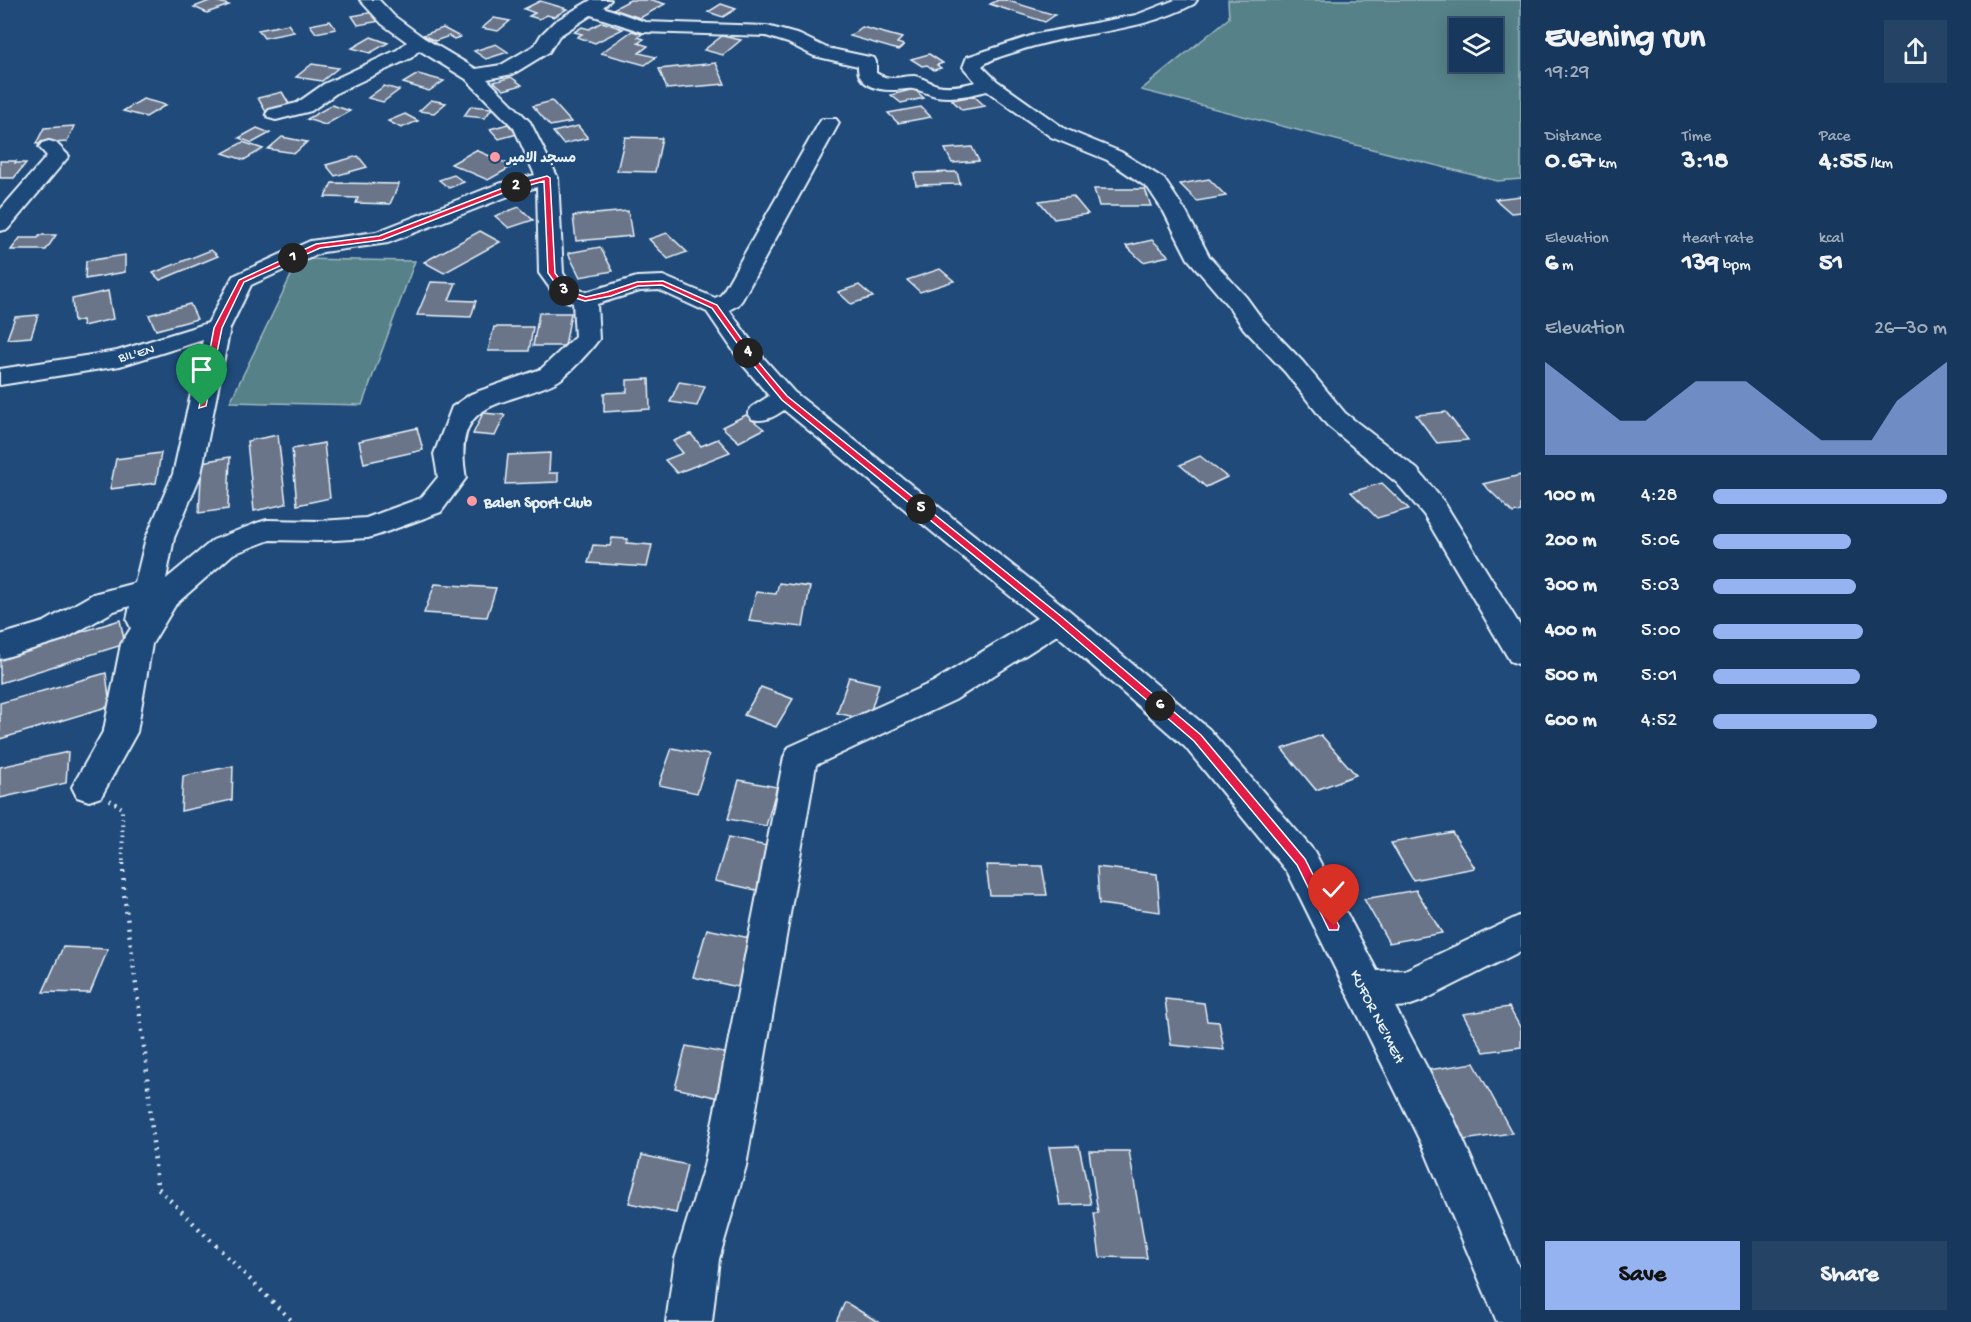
<!DOCTYPE html>
<html lang="en">
<head>
<meta charset="utf-8">
<style>
	body { margin:0; font-family:"Gochi Hand","Playpen Sans Arabic",sans-serif; background:#244365; color:#f1f3f6; height:100vh; display:flex; flex-direction:column; font-size:22px; white-space:nowrap }
	* { box-sizing:border-box; margin:0 }
	p { font-size:20px; color:#9eacbb }
	.icon { flex:none; width:33px; height:33px; fill:none; stroke:currentColor; stroke-width:2; stroke-linecap:round; stroke-linejoin:round }
	.map { position:relative; flex:1; overflow:hidden }
	.details { display:flex; flex-direction:column; background:#17385c; width:450px }
	.details>* { flex:none }
	.tools { position:absolute; left:1449px; top:18px; display:grid; gap:12px }
	.tools a { display:grid; place-items:center; width:54px; height:54px; border-radius:0px; background:#17385c; box-shadow:0 3px 15px #0003,0 0 0 2px #365272; font-size:30px }
	.pin { position:absolute; display:grid; place-items:center; width:51px; height:51px; color:#fff; margin:-62px -26px; border-radius:50% 50% 50% 0; rotate:-45deg; box-shadow:0 0 6px #0007 }
	.pin .icon { rotate:45deg }
	.km { position:absolute; width:30px; height:30px; margin:-15px; border-radius:50%; background:#222; color:#fff; font-size:16px; line-height:30px; text-align:center }
	.round { display:grid; place-items:center; flex:none; width:63px; height:63px; border-radius:0px; background:#244365 }
	.summary { display:flex; align-items:center; justify-content:space-between; height:102px; padding:0 24px }
	h1 { font-size:33px; font-weight:800; line-height:45px }
	.figures { display:grid; grid-template-columns:repeat(3,1fr); gap:9px; height:102px; padding:6px 24px }
	.figures div { display:grid; align-content:center }
	.figures b { font-size:26px; font-weight:800 }
	.figures small { font-size:16px; font-weight:400 }
	.figures p { font-size:16px }
	.chart { height:168px; padding:12px 24px }
	.chart p { display:flex; justify-content:space-between }
	.chart svg { width:100%; height:108px; margin-top:6px; fill:#95b2f1; opacity:.7 }
	.primary-button { display:flex; gap:12px; margin-top:auto; padding:12px 24px }
	.primary-button a { flex:1; height:69px; border-radius:0px; background:#95b2f1; color:#111; font-size:24px; font-weight:800; line-height:69px; text-align:center }
	.primary-button a+a { background:#244365; color:#f1f3f6 }
	ul { padding:0 24px; list-style:none; font-size:20px }
	li { display:grid; grid-template-columns:96px 72px 1fr; align-items:center; height:45px }
	li i { height:15px; border-radius:8px; background:#95b2f1 }
	main { display:flex; flex:1; min-height:0 }
	.map>svg:first-child { display:block }
	.green { fill:#578188; stroke:#a0b9c0; stroke-width:1.5; fill-rule:evenodd }
	.building { fill:#6b758a; stroke:#e8f1f8; stroke-width:1.5 }
	.lines { fill:none; stroke-linecap:round; stroke-linejoin:round }
	.minor-casing { stroke:#e8f1f8; stroke-width:4 }
	.path-far1 { stroke:#e8f1f8; stroke-width:4; stroke-dasharray:1.5 4.5; stroke-linecap:butt }
	.path { stroke:#e8f1f8; stroke-width:4.5; stroke-dasharray:2 6; stroke-linecap:butt }
	.minor { fill:#1f4a7a; fill-rule:evenodd }
	.route { fill:#e11d48; stroke:#fff; stroke-width:1.5 }
	.poi-dot { fill:#ff9aa2; stroke:#1f4a7a; stroke-width:2 }
	.labels { text-anchor:middle; stroke-width:4.5; stroke-linejoin:round; paint-order:stroke }
	.far-poi-label { font-size:14px; font-weight:bold; fill:#e8f1f8; stroke:#1f4a7a; text-anchor:start }
	.far-street-label { font-size:14px; fill:#e8f1f8; stroke:#1f4a7a }
	.poi-label { font-size:16px; font-weight:bold; fill:#e8f1f8; stroke:#1f4a7a; text-anchor:start }
	.street-label { font-size:16px; fill:#e8f1f8; stroke:#1f4a7a }
</style>
</head>
<body>
<main>
<div class="map">
<svg width="1521" height="1322" viewBox="0 0 1521 1322">
	<rect width="100%" height="100%" fill="#1f4a7a"/>
	<filter id="ink" filterUnits="userSpaceOnUse"><feTurbulence type="fractalNoise" baseFrequency=".0167" numOctaves="2"/><feDisplacementMap in="SourceGraphic" scale="12" xChannelSelector="R" yChannelSelector="G"/><feConvolveMatrix kernelMatrix="1 2 1 2 8 2 1 2 1" color-interpolation-filters="sRGB"/></filter>
	<g filter="url(#ink)">
		<g class="green">
			<path d="M1228 0H1521V179L1497 181 1141 90 1229 18ZM1492 28V62H1460V28Z"/>
			<path d="M299 259 415 261 362 405 230 402Z"/>
		</g>
		<g class="building">
			<path d="M212 0 229 5 207 13 194 7Z"/>
			<path d="M630 0H652L665 4 640 18 613 9Z"/>
			<path d="M998 0H1005L1055 15 1045 22 990 4Z"/>
			<path d="M540 1 567 9 554 17 547 15 539 19 529 16 535 13 524 9Z"/>
			<path d="M721 4 736 9 723 17 708 12Z"/>
			<path d="M374 12 380 21 358 25 352 16Z"/>
			<path d="M494 18 510 21 498 31 482 28Z"/>
			<path d="M330 21 336 29 316 33 310 25Z"/>
			<path d="M602 22 623 29 595 43 577 37 582 34 574 32 582 27 589 29Z"/>
			<path d="M288 24 294 32 264 38 258 30Z"/>
			<path d="M862 27 902 38 897 43 904 45 898 50 850 36Z"/>
			<path d="M443 28 460 37 454 39 449 36 435 41 423 35Z"/>
			<path d="M632 31 642 34 638 37 644 39 638 43 648 46 639 53 656 57 645 65 601 53Z"/>
			<path d="M722 36 741 40 723 55 704 50Z"/>
			<path d="M371 37 388 43 370 53 352 48Z"/>
			<path d="M496 44 508 52 486 59 474 51Z"/>
			<path d="M929 54 943 63 937 65 941 68 934 70 927 65 922 66 911 59Z"/>
			<path d="M716 63 725 84 667 89 659 69Z"/>
			<path d="M312 64 338 68 322 81 296 77Z"/>
			<path d="M418 74 444 81 429 91 403 83Z"/>
			<path d="M511 77 522 85 504 90 494 82Z"/>
			<path d="M384 86 399 90 383 102 368 98Z"/>
			<path d="M914 89 924 98 901 103 891 95Z"/>
			<path d="M282 92 291 107 266 112 258 98Z"/>
			<path d="M974 96 985 106 962 110 952 100Z"/>
			<path d="M143 99 166 105 146 117 123 111Z"/>
			<path d="M431 100 446 103 434 113 419 111Z"/>
			<path d="M552 101 571 122 550 126 533 106Z"/>
			<path d="M332 105 350 111 325 125 307 119Z"/>
			<path d="M471 106 492 108 485 118 464 116Z"/>
			<path d="M921 107 931 117 898 123 888 113Z"/>
			<path d="M405 114 418 121 401 128 388 121Z"/>
			<path d="M508 124 517 134 499 139 490 129Z"/>
			<path d="M74 126 67 142 36 144 44 128Z"/>
			<path d="M578 126 588 138 563 144 553 132Z"/>
			<path d="M257 128 270 133 252 143 239 138Z"/>
			<path d="M282 137 307 142 295 153 268 149Z"/>
			<path d="M625 137 662 138 655 172 617 171Z"/>
			<path d="M243 142 263 149 244 160 223 153Z"/>
			<path d="M972 147 979 161 952 163 945 149Z"/>
			<path d="M476 150 513 166 488 180 451 164Z"/>
			<path d="M358 156 367 167 335 176 326 165Z"/>
			<path d="M0 161H16L15 163H26L14 178H0Z"/>
			<path d="M957 172 960 184 916 185 914 173Z"/>
			<path d="M454 175 464 182 449 188 439 180Z"/>
			<path d="M1209 179 1226 196 1197 201 1180 184Z"/>
			<path d="M332 183 399 184 390 204 356 203 358 198 325 197Z"/>
			<path d="M1094 189H1145L1151 206H1099Z"/>
			<path d="M1073 196 1088 214 1054 219 1039 201Z"/>
			<path d="M1521 196V212L1511 213 1495 199Z"/>
			<path d="M519 207 533 220 509 228 495 216Z"/>
			<path d="M628 211 632 236 576 241 573 216Z"/>
			<path d="M480 231 500 242 444 273 424 262Z"/>
			<path d="M667 233 687 252 668 259 649 239Z"/>
			<path d="M40 235H56L46 250H11L20 238H38Z"/>
			<path d="M1152 240 1169 256 1143 262 1126 246Z"/>
			<path d="M600 247 613 271 580 277 568 253Z"/>
			<path d="M211 250 218 256 160 280 153 273Z"/>
			<path d="M125 255V272L85 279 86 261Z"/>
			<path d="M940 269 954 281 920 292 907 280Z"/>
			<path d="M431 282 456 283 449 300 476 301 471 317 417 315Z"/>
			<path d="M859 285 873 297 851 304 838 292Z"/>
			<path d="M108 291 113 319 83 326 82 320 74 322 72 299Z"/>
			<path d="M190 304 197 319 156 330 149 315Z"/>
			<path d="M539 313H571L565 346H533Z"/>
			<path d="M38 315 31 337 7 339 15 317Z"/>
			<path d="M494 327H533L529 351H488Z"/>
			<path d="M649 379 650 409 604 412V393L627 392V380Z"/>
			<path d="M679 382 705 386 697 406 670 402Z"/>
			<path d="M1446 412 1468 440 1437 443 1416 415Z"/>
			<path d="M483 413 505 415 495 436 473 434Z"/>
			<path d="M746 415 764 429 739 442 722 427Z"/>
			<path d="M417 428 423 450 364 463 359 441Z"/>
			<path d="M691 434 701 446 718 439 730 452 677 473 665 460 683 453 673 441Z"/>
			<path d="M278 435 286 504 254 511 247 441Z"/>
			<path d="M324 443 330 498 297 505 292 449Z"/>
			<path d="M161 453 156 483 110 489 116 459Z"/>
			<path d="M550 453 549 473H558V482L505 484 508 455Z"/>
			<path d="M1200 456 1227 477 1206 487 1180 465Z"/>
			<path d="M230 457 228 509 199 513 202 462Z"/>
			<path d="M1521 475V511L1513 513 1483 484Z"/>
			<path d="M1382 483 1409 509 1377 518 1351 492Z"/>
			<path d="M612 538 628 539 627 543 652 545 647 567 588 563 593 545 610 546Z"/>
			<path d="M779 583 810 587 803 627 749 621 756 592 776 594Z"/>
			<path d="M435 584 496 588 487 617 424 613Z"/>
			<path d="M120 620 125 644 0 683V657Z"/>
			<path d="M106 673 110 706 0 739V703Z"/>
			<path d="M849 677 879 684 868 720 837 713Z"/>
			<path d="M761 687 793 699 776 727 744 715Z"/>
			<path d="M1321 735 1356 775 1316 790 1282 749Z"/>
			<path d="M672 748 709 755 697 793 659 785Z"/>
			<path d="M68 752 66 783 0 798V767Z"/>
			<path d="M233 766 232 800 181 811 183 776Z"/>
			<path d="M739 780 777 787 766 826 728 819Z"/>
			<path d="M1452 832 1475 868 1413 880 1391 843Z"/>
			<path d="M728 838 782 849 770 893 715 881Z"/>
			<path d="M986 865 1042 866 1047 895H990Z"/>
			<path d="M1097 867 1157 874 1160 912 1099 904Z"/>
			<path d="M1416 890 1442 933 1389 943 1364 899Z"/>
			<path d="M707 929 764 941 751 990 693 977Z"/>
			<path d="M63 947 108 949 90 993 43 992Z"/>
			<path d="M1165 999 1204 1003 1207 1021 1219 1022 1224 1050 1171 1045Z"/>
			<path d="M1509 1007 1521 1029V1047L1484 1052 1463 1014Z"/>
			<path d="M686 1046 730 1054 719 1098 675 1088Z"/>
			<path d="M1474 1063 1512 1133 1464 1140 1428 1070Z"/>
			<path d="M1079 1146 1091 1204 1060 1205 1049 1147Z"/>
			<path d="M1089 1151H1129L1147 1258 1100 1257 1094 1213H1098Z"/>
			<path d="M642 1155 687 1165 676 1213 629 1203Z"/>
			<path d="M845 1302 878 1322H836Z"/>
		</g>
		<g class="lines">
			<g class="minor-casing">
				<g id="minor">
					<path d="M360 0H379L394 16 424 38 476 69 501 65 535 45 541 35 554 22 591 0H611L603 7 645 22 767 26 800 35 827 48 874 58 876 62V73C890 82 900 76 914 76 922 77 930 83 937 85 950 88 964 85 976 82L963 67 967 57 1037 34 1136 15 1175 0H1197L1194 4C1138 34 1074 31 1015 52 1005 55 990 59 982 66L997 81 1065 129 1121 152 1164 179 1186 212 1209 256 1246 297 1262 319 1303 362 1345 413 1417 469 1444 502 1521 627V665L1510 661 1424 515 1397 483 1327 425 1285 372 1244 329 1229 307 1188 259 1164 212 1148 188 1107 160 1051 137 987 91C970 95 953 99 936 96 928 94 921 90 913 89 908 88 901 90 895 90 877 91 857 85 858 66L814 56 788 43 766 36 643 32 591 15 559 36 549 52 513 74 487 79 530 122 558 178 563 273 573 288 586 292 637 277 663 276 715 298 721 295 819 123 822 119H836L839 123 742 300 738 305 729 310 761 355 794 392 1070 611 1209 729 1314 851 1377 971 1405 970 1521 915V951L1422 1001 1408 1006 1395 1007 1454 1119 1521 1272V1322H1497L1424 1149 1288 873 1185 747 1057 635 955 700 816 765 746 1166 719 1259 712 1322H666L675 1259 704 1166 784 757 789 747 933 682 1037 618 784 410C772 418 765 422 752 419L748 413 752 407 769 396 743 365 707 312 659 290 640 291 597 304 599 339C591 350 568 376 556 382 503 408 451 397 466 478L441 512 378 535 368 538 320 541 270 540 233 554 176 604 152 644 137 732 101 797 89 801 77 797 72 787 104 730 121 644 131 628 127 620 130 606 114 611 65 639 0 659V635L44 622 93 594 135 583 146 538 173 474 203 340 120 366 0 385V369L117 351 208 323 233 276 310 241 376 232 498 184 535 175 514 128 466 79 419 50 411 58 338 92 311 111 276 120 269 118 266 114 269 110 297 103 324 84 397 50 407 42 382 24ZM537 187 539 273 557 298 573 303 575 337 541 369 471 394 452 407 434 454 438 477 421 498 366 518 320 521 267 520 257 523 213 540 166 579 174 538 201 474 230 328 251 285 323 252 388 243 514 194Z"/>
					<path d="M49 141 56 143 69 156 8 229 0 231V210L47 156 39 147 42 143Z"/>
				</g>
			</g>
			<path class="path-far1" d="M110 800 122 808 123 865"/>
			<path class="path" d="M123 863 124 893 146 1062 157 1187 293 1322"/>
			<use href="#minor" class="minor"/>
		</g>
	</g>
	<path class="route" d="M547 176 550 178 555 273 568 291 586 297 607 292 637 282 663 281 717 305 755 358 787 396 1062 617 1201 735 1305 859 1339 926 1338 930H1329L1297 865 1194 741 1056 622 782 400 750 361 712 308 662 285 638 286 611 296 585 301 563 294 548 273 544 181 508 191 382 240 320 248 244 282 222 328 206 406 199 408 214 328 239 280 316 244 379 236 503 188Z"/>
	<g class="poi-dot">
		<circle cx="495" cy="157" r="6"/>
		<circle cx="472" cy="501" r="6"/>
	</g>
	<g class="labels">
		<g class="far-poi-label">
			<text x="507" y="162">مسجد الامير</text>
		</g>
		<g class="far-street-label">
			<text transform="translate(136 352) rotate(-15)" y="5">BIL'EN</text>
		</g>
		<g class="poi-label">
			<text x="484" y="507">Balen Sport Club</text>
		</g>
		<g class="street-label">
			<text transform="translate(1379 1016) rotate(63)" y="6">KUFOR NE'MEH</text>
		</g>
	</g>
</svg>
<div class="tools">
<a><svg class="icon" aria-label="layers" viewBox="0 0 24 24"><path d="M12 4l9 5-9 5-9-5zM3 14l9 5 9-5"/></svg></a>
</div>
<div class="pin" style="left:202px;top:406px;background:#1e9e55"><svg class="icon" aria-label="arrive" viewBox="0 0 24 24"><path d="M6 21V4h12l-3 4 3 4H6"/></svg></div>
<div class="pin" style="left:1334px;top:926px;background:#d93025"><svg class="icon" aria-label="check" viewBox="0 0 24 24"><path d="M5 12l5 5 9-10"/></svg></div>
<b class="km" style="left:293px;top:258px">1</b>
<b class="km" style="left:516px;top:187px">2</b>
<b class="km" style="left:564px;top:291px">3</b>
<b class="km" style="left:748px;top:353px">4</b>
<b class="km" style="left:921px;top:509px">5</b>
<b class="km" style="left:1160px;top:706px">6</b>
</div>
<section class="details">
<div class="summary"><div><h1>Evening run</h1><p>19:29</p></div><a class="round"><svg class="icon" aria-label="share" viewBox="0 0 24 24"><path d="M12 15V3M7 8l5-5 5 5M5 13v7h14v-7"/></svg></a></div>
<div class="figures">
<div><p>Distance</p><b>0.67<small> km</small></b></div>
<div><p>Time</p><b>3:18</b></div>
<div><p>Pace</p><b>4:55<small> /km</small></b></div>
</div>
<div class="figures">
<div><p>Elevation</p><b>6<small> m</small></b></div>
<div><p>Heart rate</p><b>139<small> bpm</small></b></div>
<div><p>kcal</p><b>51</b></div>
</div>
<div class="chart"><p><span>Elevation</span>26–30 m</p>
<svg viewBox="0 0 160 44" preserveAspectRatio="none"><path d="M0 44V6L10 14L20 22L30 30L40 30L50 22L60 14L70 14L80 14L90 22L100 30L110 38L120 38L130 38L140 22L150 14L160 6V44z"/></svg>
</div>
<ul>
<li><b>100 m</b>4:28<i style="width:100%"></i></li>
<li><b>200 m</b>5:06<i style="width:59%"></i></li>
<li><b>300 m</b>5:03<i style="width:61%"></i></li>
<li><b>400 m</b>5:00<i style="width:64%"></i></li>
<li><b>500 m</b>5:01<i style="width:63%"></i></li>
<li><b>600 m</b>4:52<i style="width:70%"></i></li>
</ul>
<div class="primary-button"><a>Save</a><a>Share</a></div>
</section>
</main>
</body>
</html>
